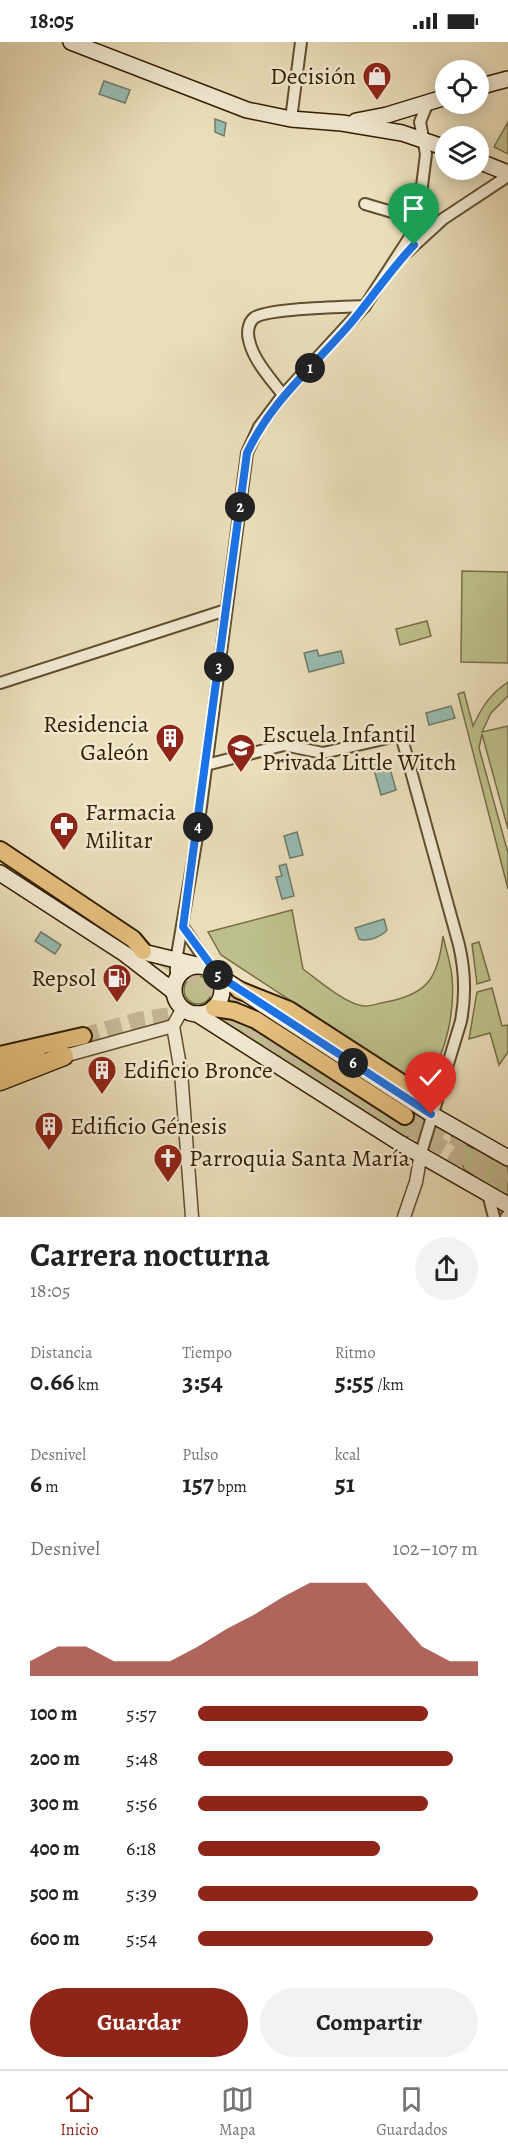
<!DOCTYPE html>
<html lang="es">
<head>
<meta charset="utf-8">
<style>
	body { margin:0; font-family:Alegreya,serif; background:#f2f2f2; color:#222; height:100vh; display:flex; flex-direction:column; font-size:22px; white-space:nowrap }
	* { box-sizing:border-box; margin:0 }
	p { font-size:20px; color:#767676 }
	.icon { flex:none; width:33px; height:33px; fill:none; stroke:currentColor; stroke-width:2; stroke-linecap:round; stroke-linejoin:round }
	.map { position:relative; height:1175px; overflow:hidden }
	.side { display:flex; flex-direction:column; background:#fff; flex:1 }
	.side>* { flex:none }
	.buttons { position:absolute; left:435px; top:18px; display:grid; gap:12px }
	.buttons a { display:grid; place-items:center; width:54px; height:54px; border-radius:50%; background:#fff; box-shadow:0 3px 15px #0003; font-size:30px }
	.pin { position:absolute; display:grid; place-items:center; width:51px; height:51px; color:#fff; margin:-62px -26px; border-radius:50% 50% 50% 0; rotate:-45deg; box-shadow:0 0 6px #0007 }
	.pin .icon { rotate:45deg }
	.km { position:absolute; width:30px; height:30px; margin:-15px; border-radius:50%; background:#222; color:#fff; font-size:16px; line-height:30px; text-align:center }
	.round { display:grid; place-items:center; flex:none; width:63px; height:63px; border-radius:32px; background:#f2f2f2 }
	.head { display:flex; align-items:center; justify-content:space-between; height:102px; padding:0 30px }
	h1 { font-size:33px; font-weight:700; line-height:45px }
	.metrics { display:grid; grid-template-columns:repeat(3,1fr); gap:9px; height:102px; padding:6px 30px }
	.metrics div { display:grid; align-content:center }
	.metrics b { font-size:26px; font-weight:700 }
	.metrics small { font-size:16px; font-weight:400 }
	.metrics p { font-size:16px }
	.chart { height:168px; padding:12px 30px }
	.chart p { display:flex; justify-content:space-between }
	.chart svg { width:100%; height:108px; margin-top:6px; fill:#8f2418; opacity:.7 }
	.action { display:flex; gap:12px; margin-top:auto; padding:12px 30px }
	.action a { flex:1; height:69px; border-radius:36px; background:#8f2418; color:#fff; font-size:24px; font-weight:700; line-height:69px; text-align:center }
	.action a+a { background:#f2f2f2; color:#222 }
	ul { padding:0 30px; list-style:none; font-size:20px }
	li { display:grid; grid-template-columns:96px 72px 1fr; align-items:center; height:45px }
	li i { height:15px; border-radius:8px; background:#8f2418 }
	.status { display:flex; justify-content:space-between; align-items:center; height:42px; padding:0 30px; background:#fff; direction:ltr }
	.status svg { height:16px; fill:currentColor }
	.tab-bar { display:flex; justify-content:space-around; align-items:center; height:84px; border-top:2px solid #e0e0e0; background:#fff; font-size:16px; color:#767676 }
	.tab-bar a { display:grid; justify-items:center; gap:3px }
	.tab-bar .on { color:#8f2418 }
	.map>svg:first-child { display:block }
	.green { fill:#bdc08c; stroke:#786e46; stroke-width:1.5 }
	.water { fill:#98bcb2; stroke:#6f7c6b; stroke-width:1.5 }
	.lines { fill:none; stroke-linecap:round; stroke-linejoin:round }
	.primary-tunnel { stroke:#c6b896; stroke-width:16; stroke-dasharray:16 8; stroke-linecap:butt }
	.minor-casing { stroke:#604e2f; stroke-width:14 }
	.tertiary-casing { stroke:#604e2f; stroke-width:15 }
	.secondary-casing { stroke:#321d00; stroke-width:18 }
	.primary-casing { stroke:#321d00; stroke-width:20 }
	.motorway-casing { stroke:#321d00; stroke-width:21 }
	.minor { stroke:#f2ead3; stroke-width:10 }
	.tertiary { stroke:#f2ead3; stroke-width:12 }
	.secondary { stroke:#f2ead3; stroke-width:15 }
	.primary { stroke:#e6c07e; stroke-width:16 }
	.motorway { stroke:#e6c07e; stroke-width:18 }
	.route-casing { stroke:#fff; stroke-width:12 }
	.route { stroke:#1a73e8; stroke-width:8 }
	.labels { text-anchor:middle; stroke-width:5; stroke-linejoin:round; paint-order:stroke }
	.poi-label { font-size:24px; fill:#321d00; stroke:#f2ead3; text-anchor:start }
</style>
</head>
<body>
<div class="status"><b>18:05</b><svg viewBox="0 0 49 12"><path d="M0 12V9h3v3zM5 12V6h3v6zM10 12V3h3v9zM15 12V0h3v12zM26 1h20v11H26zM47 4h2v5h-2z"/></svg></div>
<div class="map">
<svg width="508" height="1175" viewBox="0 0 508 1175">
	<rect width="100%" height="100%" fill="#ebdfbb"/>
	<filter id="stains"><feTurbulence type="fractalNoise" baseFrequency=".00333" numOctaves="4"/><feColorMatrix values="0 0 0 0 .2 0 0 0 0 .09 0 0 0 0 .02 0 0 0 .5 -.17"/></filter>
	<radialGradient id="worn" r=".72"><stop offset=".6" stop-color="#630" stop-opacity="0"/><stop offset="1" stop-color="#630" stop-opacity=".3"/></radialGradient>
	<g class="green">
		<path d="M508 80V112L494 105Z"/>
		<path d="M462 529 508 530V621L461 620Z"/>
		<path d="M427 579 431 594 400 603 396 587Z"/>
		<path d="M508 640V654L491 671 482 690 508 684V787L482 692 479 706 508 811V847L458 652 464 650 473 684C482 665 490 652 508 640Z"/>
		<path d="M292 868 303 927C318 938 344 961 363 964 369 965 379 961 386 960 428 952 438 936 443 894 446 908 451 922 452 935 455 967 447 1009 429 1035L412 1038 221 913 208 890Z"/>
		<path d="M479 900 490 938 477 942 472 902Z"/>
		<circle cx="198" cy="948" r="14"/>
		<path d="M492 946 502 984 508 983V1010L499 1023 490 991 469 997 477 950Z"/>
		<path d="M236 977 247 978 410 1072 415 1078 414 1089 406 1096 233 985 232 981Z"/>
		<path d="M452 1095 508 1125V1157L464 1127Z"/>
	</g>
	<g class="water">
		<path d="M104 39 130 48 125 61 99 52Z"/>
		<path d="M215 77 226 81 224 94 215 90Z"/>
		<path d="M317 608 319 614 341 609 344 621 309 630 304 611Z"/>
		<path d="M451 664 455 676 429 683 426 671Z"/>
		<path d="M388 719 396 748 381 753 373 724Z"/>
		<path d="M297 790 303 813 290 816 284 794Z"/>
		<path d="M286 822 294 854 282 857 276 835 282 834 279 824Z"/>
		<path d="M384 877 387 888C381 895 368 900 359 897L355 886Z"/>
		<path d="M41 890 61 903 55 912 35 899Z"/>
	</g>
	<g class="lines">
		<g class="primary-tunnel">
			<path d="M40 850 99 882"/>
			<path d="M164 917 263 976"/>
			<path d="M83 994 138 978 190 970 237 982 460 1116 508 1140"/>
			<path d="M408 1045 438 1073"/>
			<path d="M392 1056 470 1105 508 1123"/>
		</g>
		<g class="minor-casing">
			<g id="minor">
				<path d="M291 77 301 0"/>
				<path d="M365 162 419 178"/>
				<path d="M407 210 443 177 508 134"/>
				<path d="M283 353C271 337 253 318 249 298 247 291 248 281 254 276 267 266 345 265 365 264"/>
				<path d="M0 641 226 568"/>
				<path d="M206 723 284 703 323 711 401 693 459 903C465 929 466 953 461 979L421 1111"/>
				<path d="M183 885 211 927"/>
				<path d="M176 938V919L197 795 247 411 259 385 283 353 365 264 417 184 426 112 420 80 428 60"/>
				<path d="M488 1152 494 1175"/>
				<path d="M506 1175 508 1173"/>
			</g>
		</g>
		<g class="tertiary-casing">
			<g id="tertiary">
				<path d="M183 966 173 984 181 1030 192 1175"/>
				<path d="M64 1014 173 984"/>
				<path d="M404 1175 416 1140 421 1111"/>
			</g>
		</g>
		<g class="secondary-casing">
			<g id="secondary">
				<path d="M71 0 247 68 291 77 342 81 402 91 446 106"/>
				<path d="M478 45 508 37"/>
				<path d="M356 79 387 73 446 55"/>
				<path d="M478 119 508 131"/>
				<path d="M0 831 125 912 173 949"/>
				<path d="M147 911 197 923"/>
				<circle cx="198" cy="948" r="24"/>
				<path d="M219 934 431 1072 508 1116"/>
				<path d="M197 972 398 1100 508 1163"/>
			</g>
		</g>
		<g class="primary-casing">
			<g id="primary">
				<path d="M0 808 133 897 143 909"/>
				<path d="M239 948 289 968 408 1045"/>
				<path d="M214 966 234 969 256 978 405 1074"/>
				<path d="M0 1013 83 994"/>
				<path d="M0 1025 40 1018"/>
			</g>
		</g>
		<g class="motorway-casing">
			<path id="motorway" d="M0 1039 64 1014"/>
		</g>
		<use href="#minor" class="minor"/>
		<use href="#tertiary" class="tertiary"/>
		<use href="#secondary" class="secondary"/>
		<use href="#primary" class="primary"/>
		<use href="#motorway" class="motorway"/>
	</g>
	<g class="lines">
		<g class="route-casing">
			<path id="route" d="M414 203C390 228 372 256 350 282 313 325 271 359 247 411L183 885 219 934 431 1072"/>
		</g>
		<use href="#route" class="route"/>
	</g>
	<defs>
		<g id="shop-pin" transform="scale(1.5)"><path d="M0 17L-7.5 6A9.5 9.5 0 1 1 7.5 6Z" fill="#8f2418" stroke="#f2ead3"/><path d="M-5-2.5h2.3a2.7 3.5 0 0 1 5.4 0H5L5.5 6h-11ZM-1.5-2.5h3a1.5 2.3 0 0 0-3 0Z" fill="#fff"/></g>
		<g id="building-pin" transform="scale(1.5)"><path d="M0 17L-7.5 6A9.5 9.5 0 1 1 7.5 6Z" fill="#8f2418" stroke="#f2ead3"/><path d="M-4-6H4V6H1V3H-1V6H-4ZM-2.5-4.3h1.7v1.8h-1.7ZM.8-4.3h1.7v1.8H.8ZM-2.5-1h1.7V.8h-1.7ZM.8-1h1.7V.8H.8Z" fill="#fff"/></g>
		<g id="school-pin" transform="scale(1.5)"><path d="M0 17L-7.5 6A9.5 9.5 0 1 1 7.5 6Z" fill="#8f2418" stroke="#f2ead3"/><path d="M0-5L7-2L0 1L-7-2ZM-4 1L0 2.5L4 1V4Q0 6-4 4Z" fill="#fff"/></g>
		<g id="pharmacy-pin" transform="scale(1.5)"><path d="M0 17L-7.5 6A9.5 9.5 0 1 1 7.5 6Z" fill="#8f2418" stroke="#f2ead3"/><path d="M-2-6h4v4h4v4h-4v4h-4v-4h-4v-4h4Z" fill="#fff"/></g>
		<g id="fuel-pin" transform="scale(1.5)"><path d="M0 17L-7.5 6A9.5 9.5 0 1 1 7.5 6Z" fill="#8f2418" stroke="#f2ead3"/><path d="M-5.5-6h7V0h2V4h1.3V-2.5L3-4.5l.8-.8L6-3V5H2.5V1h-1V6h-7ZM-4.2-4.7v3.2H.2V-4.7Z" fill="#fff"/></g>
		<g id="church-pin" transform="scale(1.5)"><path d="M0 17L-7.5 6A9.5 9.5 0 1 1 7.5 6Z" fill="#8f2418" stroke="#f2ead3"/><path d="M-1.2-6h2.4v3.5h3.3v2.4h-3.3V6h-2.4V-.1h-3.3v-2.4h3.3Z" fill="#fff"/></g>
	</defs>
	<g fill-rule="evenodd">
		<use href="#shop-pin" x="377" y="34"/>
		<use href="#building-pin" x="170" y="696"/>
		<use href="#school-pin" x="241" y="706"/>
		<use href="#pharmacy-pin" x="64" y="784"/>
		<use href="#fuel-pin" x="117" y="936"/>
		<use href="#building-pin" x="102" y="1028"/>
		<use href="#building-pin" x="49" y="1084"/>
		<use href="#church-pin" x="168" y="1116"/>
	</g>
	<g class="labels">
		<g class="poi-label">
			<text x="356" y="42" text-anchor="end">Decisión</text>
			<text x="149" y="690" text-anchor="end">Residencia<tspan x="149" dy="28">Galeón</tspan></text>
			<text x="262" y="700">Escuela Infantil<tspan x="262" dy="28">Privada Little Witch</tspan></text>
			<text x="85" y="778">Farmacia<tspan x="85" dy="28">Militar</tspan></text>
			<text x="96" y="944" text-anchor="end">Repsol</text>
			<text x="123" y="1036">Edificio Bronce</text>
			<text x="70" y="1092">Edificio Génesis</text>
			<text x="189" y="1124">Parroquia Santa María</text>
		</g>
	</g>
	<rect width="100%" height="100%" filter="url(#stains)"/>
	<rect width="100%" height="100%" fill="url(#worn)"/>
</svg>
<div class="buttons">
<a><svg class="icon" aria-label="locate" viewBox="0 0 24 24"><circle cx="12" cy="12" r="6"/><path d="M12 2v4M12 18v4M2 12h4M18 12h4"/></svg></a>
<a><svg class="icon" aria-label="layers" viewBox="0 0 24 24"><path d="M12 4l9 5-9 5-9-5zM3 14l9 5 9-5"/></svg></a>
</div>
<div class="pin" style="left:414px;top:203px;background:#1e9e55"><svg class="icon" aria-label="arrive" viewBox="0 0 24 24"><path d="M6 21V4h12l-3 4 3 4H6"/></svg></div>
<div class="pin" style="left:431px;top:1072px;background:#d93025"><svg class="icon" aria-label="check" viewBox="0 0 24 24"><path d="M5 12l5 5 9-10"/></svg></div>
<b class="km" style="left:310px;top:326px">1</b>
<b class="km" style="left:240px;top:465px">2</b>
<b class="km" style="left:219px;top:625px">3</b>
<b class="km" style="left:198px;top:785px">4</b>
<b class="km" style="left:218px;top:933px">5</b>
<b class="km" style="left:353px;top:1021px">6</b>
</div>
<section class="side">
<div class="head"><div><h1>Carrera nocturna</h1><p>18:05</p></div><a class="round"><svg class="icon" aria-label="share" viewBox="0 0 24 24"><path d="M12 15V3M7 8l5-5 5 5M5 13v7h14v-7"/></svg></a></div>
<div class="metrics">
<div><p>Distancia</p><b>0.66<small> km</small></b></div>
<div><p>Tiempo</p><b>3:54</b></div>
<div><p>Ritmo</p><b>5:55<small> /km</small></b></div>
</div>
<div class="metrics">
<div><p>Desnivel</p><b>6<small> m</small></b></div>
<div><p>Pulso</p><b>157<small> bpm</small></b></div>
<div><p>kcal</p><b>51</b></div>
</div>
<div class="chart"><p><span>Desnivel</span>102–107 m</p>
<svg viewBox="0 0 160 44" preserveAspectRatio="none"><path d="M0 44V38L10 32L20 32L30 38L40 38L50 38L60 32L70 25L80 19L90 12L100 6L110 6L120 6L130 19L140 32L150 38L160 38V44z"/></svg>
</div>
<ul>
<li><b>100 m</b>5:57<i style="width:82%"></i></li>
<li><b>200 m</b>5:48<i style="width:91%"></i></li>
<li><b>300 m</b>5:56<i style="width:82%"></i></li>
<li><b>400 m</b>6:18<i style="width:65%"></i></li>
<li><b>500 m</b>5:39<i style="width:100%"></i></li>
<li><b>600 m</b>5:54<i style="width:84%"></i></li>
</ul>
<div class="action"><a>Guardar</a><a>Compartir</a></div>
</section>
<nav class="tab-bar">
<a class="on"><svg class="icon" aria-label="home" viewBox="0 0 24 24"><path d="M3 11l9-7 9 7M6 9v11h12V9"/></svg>Inicio</a>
<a><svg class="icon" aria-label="map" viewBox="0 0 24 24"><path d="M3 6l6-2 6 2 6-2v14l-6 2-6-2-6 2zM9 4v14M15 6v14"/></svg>Mapa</a>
<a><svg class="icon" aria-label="saved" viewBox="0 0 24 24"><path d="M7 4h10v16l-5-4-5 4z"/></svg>Guardados</a>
</nav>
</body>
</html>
